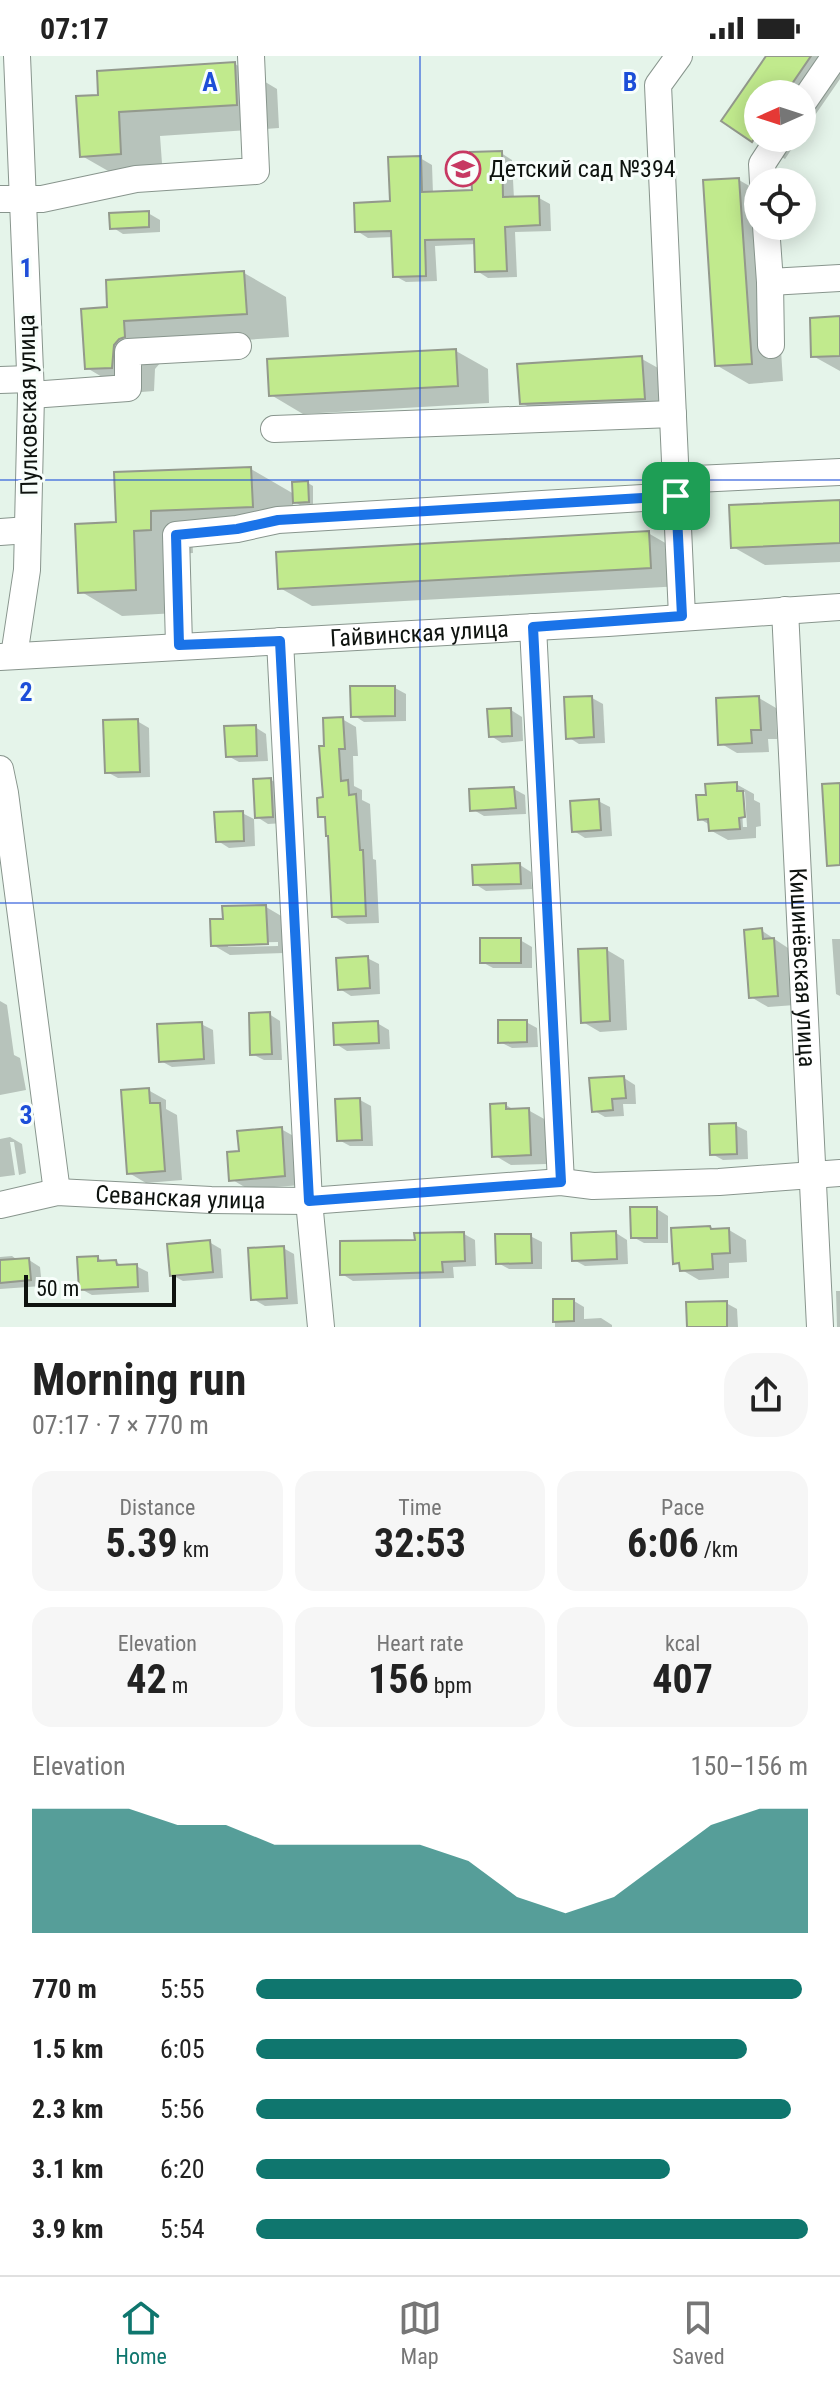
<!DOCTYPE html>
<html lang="en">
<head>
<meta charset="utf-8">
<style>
	body { margin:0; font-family:"Roboto Condensed",sans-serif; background:#f6f6f6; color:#222; height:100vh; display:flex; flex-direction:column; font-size:30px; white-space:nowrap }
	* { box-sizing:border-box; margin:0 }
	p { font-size:26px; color:#767676 }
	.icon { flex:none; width:44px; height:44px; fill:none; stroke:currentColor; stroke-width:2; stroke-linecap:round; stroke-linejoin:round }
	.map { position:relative; height:1271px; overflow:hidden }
	.panel { display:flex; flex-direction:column; background:#fff; flex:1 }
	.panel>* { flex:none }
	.needle { width:52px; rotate:267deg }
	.buttons { position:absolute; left:744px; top:24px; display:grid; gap:16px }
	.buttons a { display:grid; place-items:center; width:72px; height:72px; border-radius:50%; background:#fff; box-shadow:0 4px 20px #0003; font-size:40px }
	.scale { position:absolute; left:24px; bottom:20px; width:152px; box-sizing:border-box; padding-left:8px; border:4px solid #0e130f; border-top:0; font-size:22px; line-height:28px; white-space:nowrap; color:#0e130f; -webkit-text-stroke:6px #f8fefb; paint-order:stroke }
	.pin { position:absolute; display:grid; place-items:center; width:68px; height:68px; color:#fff; margin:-34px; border-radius:16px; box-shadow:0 4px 12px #0006 }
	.round { display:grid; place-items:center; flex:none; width:84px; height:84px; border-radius:32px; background:#f6f6f6 }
	.overview { display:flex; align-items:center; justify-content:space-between; height:136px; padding:0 32px }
	h1 { font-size:44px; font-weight:700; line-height:60px }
	.stats { display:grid; grid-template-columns:repeat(3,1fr); gap:12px; height:136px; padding:8px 32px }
	.stats div { display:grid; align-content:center; border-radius:20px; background:#f6f6f6; text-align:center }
	.stats b { font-size:40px; font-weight:700 }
	.stats small { font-size:22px; font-weight:400 }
	.stats p { font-size:22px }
	.chart { height:224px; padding:16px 32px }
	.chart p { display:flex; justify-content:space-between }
	.chart svg { width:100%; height:144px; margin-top:8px; fill:#0f766e; opacity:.7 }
	ul { padding:0 32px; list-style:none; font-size:26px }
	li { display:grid; grid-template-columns:128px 96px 1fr; align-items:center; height:60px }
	li i { height:20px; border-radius:10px; background:#0f766e }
	.status { display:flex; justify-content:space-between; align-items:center; height:56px; padding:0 40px; background:#fff; direction:ltr }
	.status svg { height:22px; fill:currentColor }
	.menu { display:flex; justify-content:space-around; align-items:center; height:112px; border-top:2px solid #e0e0e0; background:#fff; font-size:22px; color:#767676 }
	.menu a { display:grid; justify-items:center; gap:4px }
	.menu .active { color:#0f766e }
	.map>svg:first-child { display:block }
	.shadow { fill:#0003; fill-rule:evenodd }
	.building { fill:#c1ea8d; stroke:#93998c; stroke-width:2 }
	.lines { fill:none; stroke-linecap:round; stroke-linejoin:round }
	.minor-casing { stroke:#88958d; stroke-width:28 }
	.minor { stroke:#fff; stroke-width:26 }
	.route-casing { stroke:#fff; stroke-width:16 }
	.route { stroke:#1a73e8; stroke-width:10 }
	.grid { fill:none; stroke:#1d4ed8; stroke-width:2; stroke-opacity:0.55 }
	.labels { text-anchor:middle; stroke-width:6; stroke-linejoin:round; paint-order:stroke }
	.poi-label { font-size:24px; fill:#0e130f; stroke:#f8fefb; text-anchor:start }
	.street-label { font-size:24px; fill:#0e130f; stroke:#f8fefb }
	.grid-label { font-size:26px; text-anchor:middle; font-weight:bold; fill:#1d4ed8; stroke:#f8fefb; stroke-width:6; stroke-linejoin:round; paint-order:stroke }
</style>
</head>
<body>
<div class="status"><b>07:17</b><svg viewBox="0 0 49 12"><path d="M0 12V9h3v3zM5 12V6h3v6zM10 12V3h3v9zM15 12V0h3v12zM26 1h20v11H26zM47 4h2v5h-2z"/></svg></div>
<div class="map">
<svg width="840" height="1271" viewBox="0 0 840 1271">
	<rect width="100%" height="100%" fill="#e5f4ea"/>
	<g class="shadow">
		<path d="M768 0H840V23L802 78V38H758V82H799L785 103 724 65Z"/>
		<path d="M235 8 277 33 279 72 160 80 163 121 124 124 82 100 100 40Z"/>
		<path d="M501 97 512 104 514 143 539 142 550 148 551 175 515 176 517 221 488 222 477 215 476 188 435 190 437 225 406 226 395 220 394 181 368 182 357 175 392 147 420 102 432 109 433 138 474 136Z"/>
		<path d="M739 124 758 135V170H773L783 325 749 328 716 309Z"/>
		<path d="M148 157 160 164V176L123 178 112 171Z"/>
		<path d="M244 217 286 241 289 281 166 289 161 306 155 313 154 335 129 337 87 312 110 253Z"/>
		<path d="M840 262V315L813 300Z"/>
		<path d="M456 295 488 313 489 347 303 358 271 339Z"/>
		<path d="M642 303 674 321 676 361 554 365 522 347Z"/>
		<path d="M251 413 294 438 308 427 313 430V448L300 449 293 445 294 474 192 478 193 497 175 498 177 557 122 560 80 535 118 468Z"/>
		<path d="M840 446V506L765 509 733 491Z"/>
		<path d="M648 477 681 496 682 530 312 550 280 532Z"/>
		<path d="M395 632 406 638V665L364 666 353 659Z"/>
		<path d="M592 642 603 648 605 687 579 688 568 681Z"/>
		<path d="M759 642 776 652 777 683H768L769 696 737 697 720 687Z"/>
		<path d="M511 654 522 661 523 685 502 687 491 680Z"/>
		<path d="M342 663 356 671 358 700H353L354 730 362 734V744L370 748 373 803 376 804 379 867 347 868 333 860 330 781 327 764 320 760 325 743 326 692Z"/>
		<path d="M137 665 149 672 150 721 118 722 107 716Z"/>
		<path d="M255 671 266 678 268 705 239 706 228 700Z"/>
		<path d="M271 724 282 730 284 767 268 768 257 761Z"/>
		<path d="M736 728 754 738V744L760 747 761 770 756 771V782L728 784 710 774V769L700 763 708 740ZM741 736H745L747 771H743Z"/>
		<path d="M514 733 525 739 526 758 484 760 472 753Z"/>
		<path d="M598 745 610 751 612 780 585 782 574 775Z"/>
		<path d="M242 757 254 763 255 790 229 792 218 785Z"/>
		<path d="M520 809 531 816 532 833 486 835 475 828Z"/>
		<path d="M266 851 283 861 284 897 230 899 213 889 225 865ZM278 886V890L228 891V887Z"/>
		<path d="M761 874 791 894 795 949 768 951 751 941Z"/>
		<path d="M840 878V940L836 938 832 883H840Z"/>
		<path d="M520 884 532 891V912H493L482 906Z"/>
		<path d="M607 894 624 904 627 974 600 976 583 966Z"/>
		<path d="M367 902 379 908 380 938 351 940 340 933Z"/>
		<path d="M0 945 7 949 14 999 20 1002 26 1034 0 1039Z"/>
		<path d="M269 958 280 965 282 1004H264L252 998Z"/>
		<path d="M526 966 537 972 538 991 512 992 500 986Z"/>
		<path d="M377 967 389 974 390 993 347 995 336 988Z"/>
		<path d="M201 968 213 974 215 1008 172 1011 161 1005Z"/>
		<path d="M624 1022 635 1029 636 1048H623L624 1060 605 1061 593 1054Z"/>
		<path d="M148 1034 166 1044V1053L177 1059 182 1124 146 1127 129 1117Z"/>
		<path d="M360 1044 371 1050 373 1090H350L339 1084Z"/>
		<path d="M506 1049 516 1055 528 1054 546 1064 547 1108 511 1109 494 1099Z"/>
		<path d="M735 1069 747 1075 748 1103 723 1104 712 1098Z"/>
		<path d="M281 1073 299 1083 302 1129 248 1133 231 1123 241 1097Z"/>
		<path d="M10 1081 22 1088 26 1117 19 1119 14 1086H10L15 1119 0 1121V1083Z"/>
		<path d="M657 1153 668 1160V1187H644L633 1181Z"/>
		<path d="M710 1172 715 1175 729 1174 746 1184 747 1206 729 1207V1222L699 1224 682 1214 681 1210 675 1206Z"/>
		<path d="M616 1177 627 1184 628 1208 585 1210 574 1204Z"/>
		<path d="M464 1178 475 1184 476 1210 453 1211 454 1222 353 1225 342 1218 417 1186Z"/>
		<path d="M530 1180 542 1186V1213H509L498 1207Z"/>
		<path d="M209 1186 221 1193 223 1222 183 1225 172 1219Z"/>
		<path d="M283 1192 294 1198 298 1248 265 1250 253 1243Z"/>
		<path d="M12 1200 19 1205 29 1204 40 1211 42 1230 0 1233V1201Z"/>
		<path d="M98 1202 106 1206H116L125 1211 136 1210 148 1216 149 1236 92 1239 81 1233Z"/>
		<path d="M836 1235H840V1271H837Z"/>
		<path d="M555 1245H574L584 1251V1263L601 1262 612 1269V1271H555Z"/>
		<path d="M726 1247 737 1253 738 1271H689Z"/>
	</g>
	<g class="building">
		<path d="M766 0H811L785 38H758V77L752 86 721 65Z"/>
		<path d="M235 6 237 49 119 56 121 98 80 101 76 40 98 39 97 15Z"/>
		<path d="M502 95 503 141 539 140 540 169 505 171 507 215 475 216 474 183 425 184 426 220 393 221 391 175 355 176 354 147 390 145 388 101 421 100 422 136 472 134 470 96Z"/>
		<path d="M739 122 752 308 715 310 703 124Z"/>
		<path d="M149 155V171L110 173 109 157Z"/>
		<path d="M244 215 247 258 124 265 125 281 119 283 114 289 112 312 85 313 81 253 107 251 106 224Z"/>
		<path d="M840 260V300L811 301 810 262Z"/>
		<path d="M456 293 458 330 269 340 267 303Z"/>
		<path d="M642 300 645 343 520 348 517 308Z"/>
		<path d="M251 411 253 451 151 455V474L134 475 136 534 78 537 75 468 116 466 114 416Z"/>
		<path d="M308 425 309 446 293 447 292 426Z"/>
		<path d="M840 444V487L731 492 729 449Z"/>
		<path d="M649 475 651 512 278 533 276 496Z"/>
		<path d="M350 630H395V660L351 661Z"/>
		<path d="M592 640 594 681 566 683 564 641Z"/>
		<path d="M759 640 761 674H751L752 687 718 689 716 642Z"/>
		<path d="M511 652 512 680 489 681 487 653Z"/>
		<path d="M343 661 345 693H339L341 725 348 724 349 739 356 738 360 794H363L366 860 332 861 328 780H326L325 761H318L317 742 323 741 319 690H324L323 662Z"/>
		<path d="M138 663 140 716 105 717 103 664Z"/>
		<path d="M256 669 257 700 226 701 224 670Z"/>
		<path d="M271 722 273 761 255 762 253 723Z"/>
		<path d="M737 726V735H743L745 761 739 762 740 773 709 775 708 763 698 764 696 739H706L705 728Z"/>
		<path d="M840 727V809L827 810 822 728Z"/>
		<path d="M514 731 516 752 470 755 469 733Z"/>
		<path d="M599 743 601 774 572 776 570 745Z"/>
		<path d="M243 755 244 785 216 786 214 756Z"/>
		<path d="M520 807 521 828 473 829 472 809Z"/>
		<path d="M266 849 268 888 211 890 210 863H223L222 850Z"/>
		<path d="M762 872 763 883 774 882 778 940 749 942 744 874Z"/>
		<rect x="480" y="882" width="41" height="25"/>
		<path d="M607 892 610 965 581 967 578 893Z"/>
		<path d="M368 900 370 932 338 934 336 902Z"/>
		<path d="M270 956 272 998 250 999 249 957Z"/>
		<path d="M498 964H527V986L498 987Z"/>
		<path d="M378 965 379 987 334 989 333 967Z"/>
		<path d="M202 966 204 1003 159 1006 157 968Z"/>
		<path d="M624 1020 626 1042 612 1043 613 1054 592 1056 589 1022Z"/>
		<path d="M149 1032 150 1047H160L165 1115 127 1118 121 1034Z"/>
		<path d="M360 1042 362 1084 337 1085 335 1043Z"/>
		<path d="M506 1047V1053L529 1052 531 1099 492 1101 490 1048Z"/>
		<path d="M736 1067 737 1098 710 1099 709 1068Z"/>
		<path d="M282 1071 285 1120 229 1125 227 1096 239 1095 237 1075Z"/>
		<path d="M630 1151H657V1182H631Z"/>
		<path d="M710 1170 711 1173 729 1172 730 1197 712 1198 713 1213 680 1215 679 1207 673 1208 671 1172Z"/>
		<path d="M616 1175 617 1203 572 1205 571 1177Z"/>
		<path d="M464 1176 465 1205 442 1206 443 1216 340 1219V1185L415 1184 414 1177Z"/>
		<path d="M495 1178H531L532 1207 496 1208Z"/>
		<path d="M210 1184 213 1216 170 1220 167 1188Z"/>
		<path d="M284 1190 287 1242 251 1244 248 1192Z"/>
		<path d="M98 1200V1205L116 1204 117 1209 137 1208 138 1231 79 1234 77 1201Z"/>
		<path d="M29 1202 31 1224 0 1227V1204Z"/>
		<path d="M553 1243H574V1265L553 1266Z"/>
		<path d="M727 1245V1271H687L686 1246Z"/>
	</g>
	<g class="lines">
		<g class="minor-casing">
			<g id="minor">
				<path d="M679 0 658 29 682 560"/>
				<path d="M802 48 835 0"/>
				<path d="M763 126 762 108 779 82"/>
				<path d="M0 143H42L136 123 256 115 251 0"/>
				<path d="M766 170 770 226 771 289"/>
				<path d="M770 226 840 222"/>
				<path d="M0 324 30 323"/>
				<path d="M31 339 128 332V296L238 290"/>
				<path d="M274 373 673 358"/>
				<path d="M675 424 840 416"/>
				<path d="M0 476 28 474"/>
				<path id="s1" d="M785 554 820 1271"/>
				<path d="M533 571 561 1126"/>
				<path d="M280 585 309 1145 321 1271"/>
				<path d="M179 589 176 479 237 473 278 464 676 440"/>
				<path d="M14 600 27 514 31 339 17 0"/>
				<path id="s2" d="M0 601 608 567 840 551"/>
				<path d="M0 713 5 737 57 1136"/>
				<path id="s3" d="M0 1149 57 1136 211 1144 309 1145 561 1126 593 1130 719 1126 840 1117"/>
			</g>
		</g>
		<use href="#minor" class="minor"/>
	</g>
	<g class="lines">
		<g class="route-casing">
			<path id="route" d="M676 440 682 560 533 571 561 1126 309 1145 280 585 179 589 176 479 237 473 278 464Z"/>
		</g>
		<use href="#route" class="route"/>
	</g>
	<path class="grid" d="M420 0V1271M0 424H840M0 847H840"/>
	<defs>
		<g id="school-ring" transform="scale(1.8)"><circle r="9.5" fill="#f8fefb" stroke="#c73962" stroke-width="1.5"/><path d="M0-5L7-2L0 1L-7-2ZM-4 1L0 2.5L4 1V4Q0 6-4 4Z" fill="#c73962"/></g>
	</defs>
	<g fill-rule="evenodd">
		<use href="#school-ring" x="463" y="113"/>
	</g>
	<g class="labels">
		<g class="poi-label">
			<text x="489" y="121">Детский сад №394</text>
		</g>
		<g class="street-label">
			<text transform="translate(28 349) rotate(-91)" y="8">Пулковская улица</text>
			<text dy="8" stroke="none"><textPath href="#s2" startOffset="420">Гайвинская улица</textPath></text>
			<text dy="8" stroke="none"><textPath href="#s1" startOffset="358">Кишинёвская улица</textPath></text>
			<text dy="8" stroke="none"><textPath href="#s3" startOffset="182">Севанская улица</textPath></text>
		</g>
	</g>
	<g class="grid-label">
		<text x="210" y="35">A</text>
		<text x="630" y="35">B</text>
		<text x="26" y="221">1</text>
		<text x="26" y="645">2</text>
		<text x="26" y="1068">3</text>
	</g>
</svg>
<div class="buttons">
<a><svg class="needle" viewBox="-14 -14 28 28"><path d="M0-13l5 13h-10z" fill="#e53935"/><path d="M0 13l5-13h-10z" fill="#767676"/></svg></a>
<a><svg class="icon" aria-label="locate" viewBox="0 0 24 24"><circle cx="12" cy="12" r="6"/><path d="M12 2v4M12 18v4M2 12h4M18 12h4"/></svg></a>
</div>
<div class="scale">50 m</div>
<div class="pin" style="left:676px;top:440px;background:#1e9e55"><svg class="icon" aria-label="arrive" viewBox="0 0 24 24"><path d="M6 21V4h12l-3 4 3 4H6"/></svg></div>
</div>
<section class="panel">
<div class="overview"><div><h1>Morning run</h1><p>07:17 · 7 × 770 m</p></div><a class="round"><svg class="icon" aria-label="share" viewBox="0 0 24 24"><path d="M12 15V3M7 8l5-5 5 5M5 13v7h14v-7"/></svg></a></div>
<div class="stats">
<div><p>Distance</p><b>5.39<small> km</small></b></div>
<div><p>Time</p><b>32:53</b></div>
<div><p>Pace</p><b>6:06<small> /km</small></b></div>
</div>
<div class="stats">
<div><p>Elevation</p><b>42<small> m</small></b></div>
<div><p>Heart rate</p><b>156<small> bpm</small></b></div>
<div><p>kcal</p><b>407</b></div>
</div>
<div class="chart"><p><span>Elevation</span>150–156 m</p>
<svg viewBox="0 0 160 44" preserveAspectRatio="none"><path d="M0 44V6L10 6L20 6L30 11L40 11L50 17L60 17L70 17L80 17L90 22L100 33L110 38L120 33L130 22L140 11L150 6L160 6V44z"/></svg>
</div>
<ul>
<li><b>770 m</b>5:55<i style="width:99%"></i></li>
<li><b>1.5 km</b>6:05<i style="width:89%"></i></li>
<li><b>2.3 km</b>5:56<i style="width:97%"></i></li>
<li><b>3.1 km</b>6:20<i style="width:75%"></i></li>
<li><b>3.9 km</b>5:54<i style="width:100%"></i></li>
</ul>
</section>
<nav class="menu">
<a class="active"><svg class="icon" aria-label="home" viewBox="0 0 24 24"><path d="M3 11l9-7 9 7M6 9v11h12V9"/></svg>Home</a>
<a><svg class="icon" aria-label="map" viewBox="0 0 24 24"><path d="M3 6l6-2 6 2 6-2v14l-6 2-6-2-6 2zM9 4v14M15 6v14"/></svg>Map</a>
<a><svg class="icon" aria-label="saved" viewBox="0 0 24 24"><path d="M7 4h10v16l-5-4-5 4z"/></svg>Saved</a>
</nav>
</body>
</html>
